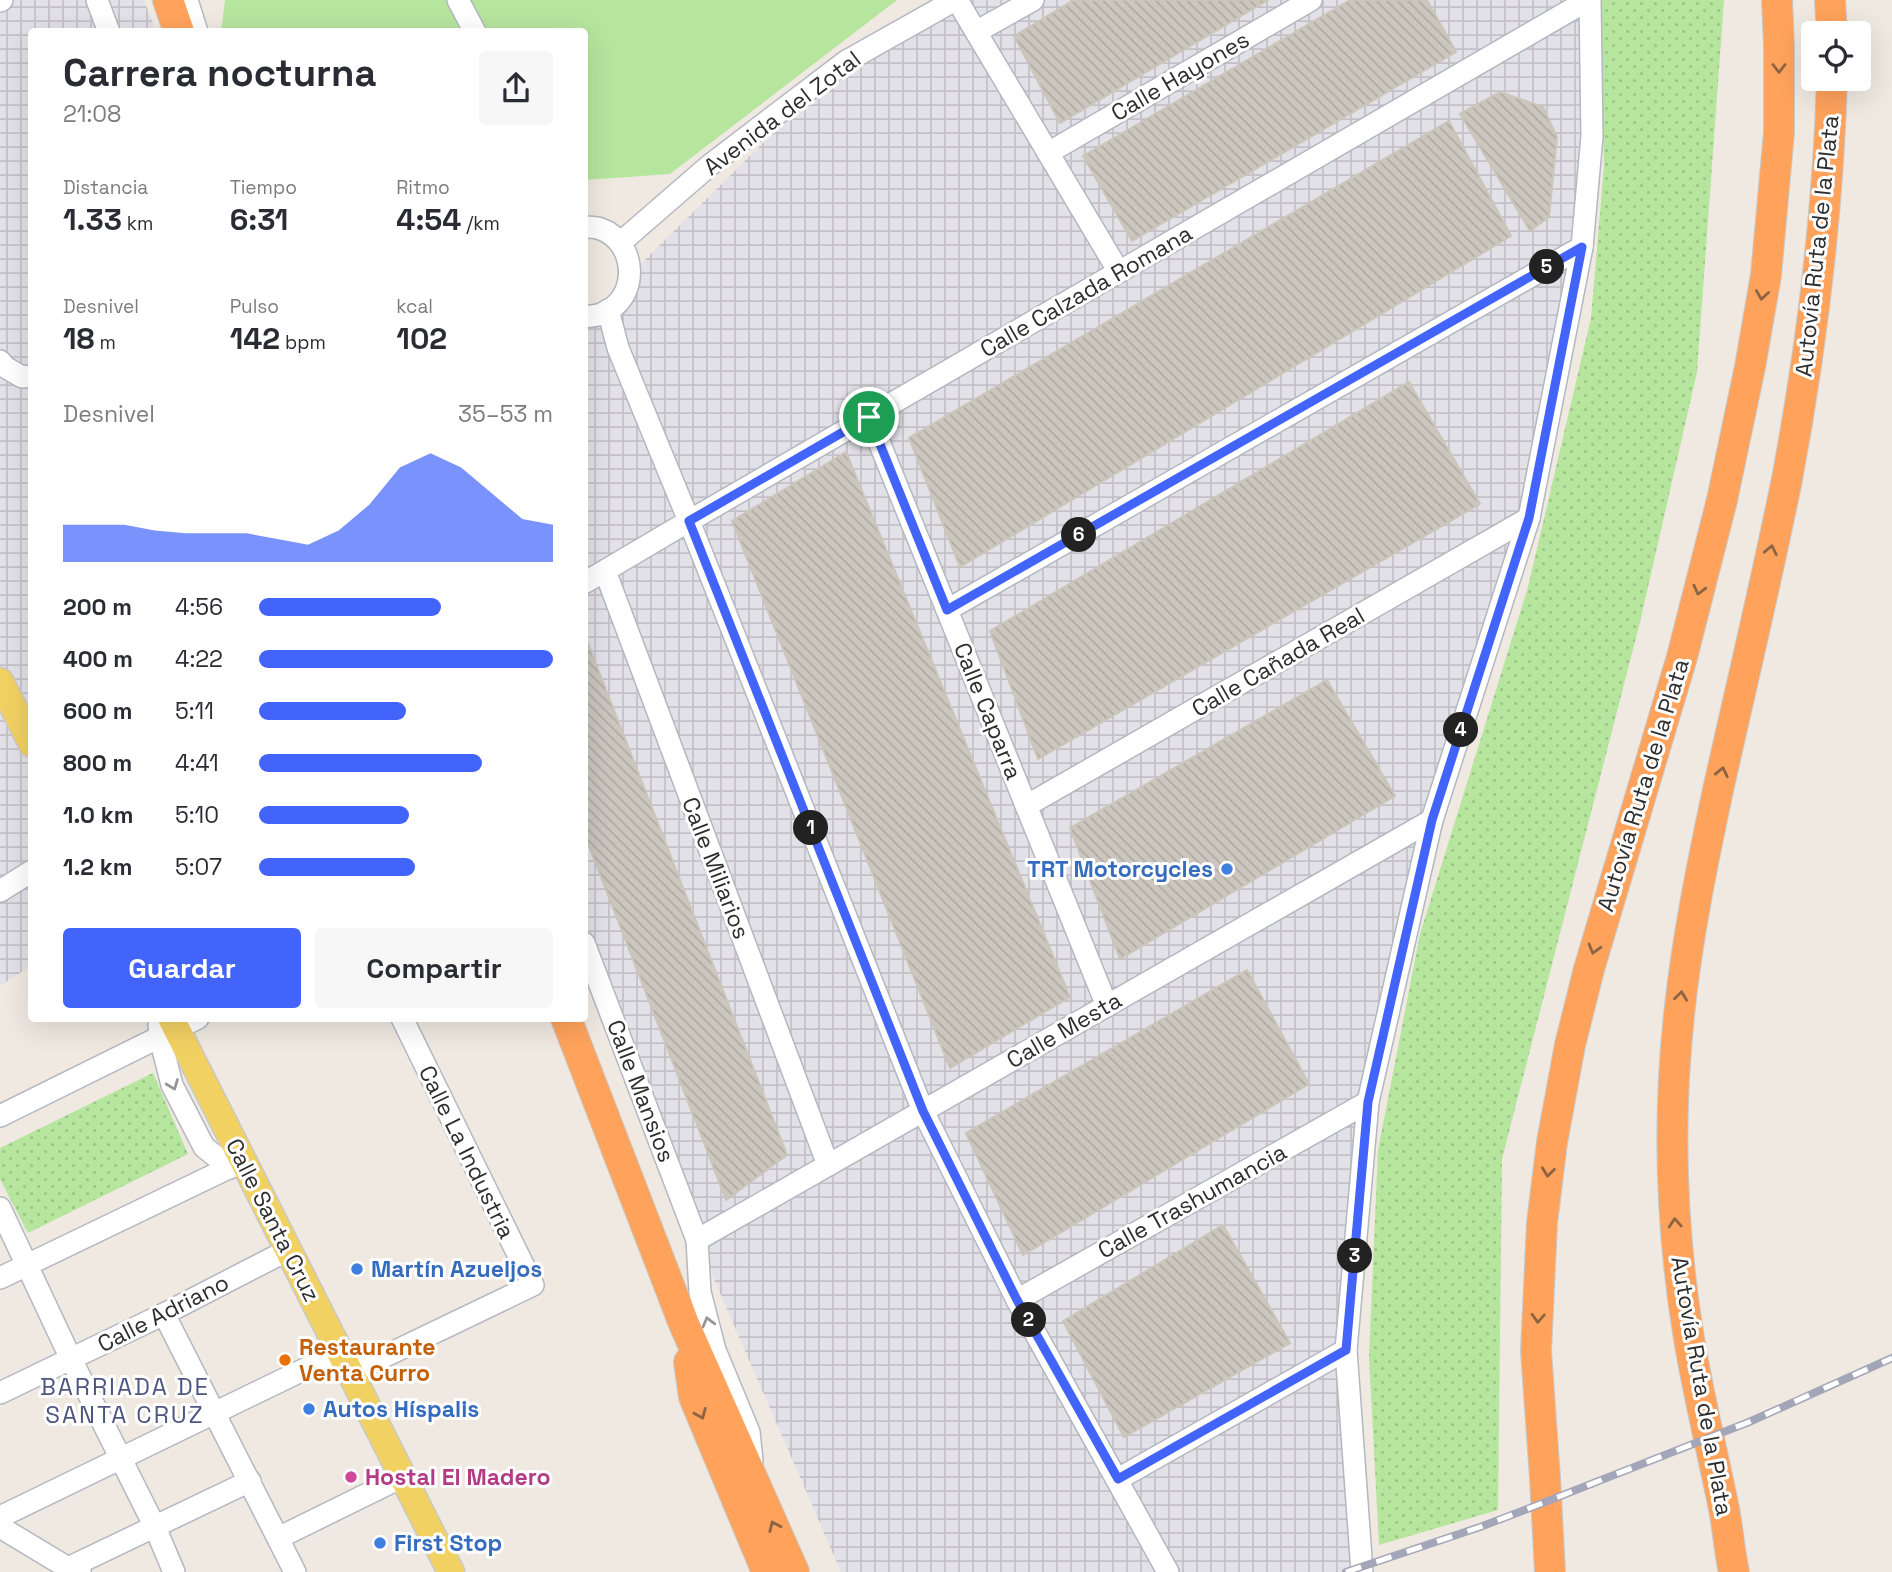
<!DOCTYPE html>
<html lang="es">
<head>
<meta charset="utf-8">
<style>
	body { margin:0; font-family:"Space Grotesk",sans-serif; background:#f7f7f7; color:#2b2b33; height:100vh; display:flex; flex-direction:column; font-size:26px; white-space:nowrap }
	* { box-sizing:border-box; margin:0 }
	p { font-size:23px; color:#7c7c81 }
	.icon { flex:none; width:38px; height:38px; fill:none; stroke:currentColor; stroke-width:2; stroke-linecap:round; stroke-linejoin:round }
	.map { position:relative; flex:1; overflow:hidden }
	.side { position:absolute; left:28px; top:28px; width:560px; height:994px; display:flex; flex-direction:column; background:#fff; border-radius:7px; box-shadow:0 7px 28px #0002 }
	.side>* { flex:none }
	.tools { position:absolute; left:1801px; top:21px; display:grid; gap:14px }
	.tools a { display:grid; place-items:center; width:70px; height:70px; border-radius:7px; background:#fff; box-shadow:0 7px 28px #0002; font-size:35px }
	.pin { position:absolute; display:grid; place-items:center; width:60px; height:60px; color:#fff; margin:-30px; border:4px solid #fff; border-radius:50%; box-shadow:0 2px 7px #0007 }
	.km { position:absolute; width:35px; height:35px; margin:-18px; border-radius:50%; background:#222; color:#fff; font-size:19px; line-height:35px; text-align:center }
	.round { display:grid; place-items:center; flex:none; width:74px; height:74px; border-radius:7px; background:#f7f7f7 }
	.summary { display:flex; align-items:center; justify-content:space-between; height:119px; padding:0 35px }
	h1 { font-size:38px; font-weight:800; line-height:52px }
	.figures { display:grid; grid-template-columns:repeat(3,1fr); gap:10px; height:119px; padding:7px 35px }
	.figures div { display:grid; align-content:center }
	.figures b { font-size:30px; font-weight:800 }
	.figures small { font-size:19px; font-weight:400 }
	.figures p { font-size:19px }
	.chart { height:196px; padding:14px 35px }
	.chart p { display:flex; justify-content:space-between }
	.chart svg { width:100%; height:126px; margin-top:7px; fill:#4264fb; opacity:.7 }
	.primary-button { display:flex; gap:14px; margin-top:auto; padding:14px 35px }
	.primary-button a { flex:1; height:80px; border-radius:7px; background:#4264fb; color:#fff; font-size:28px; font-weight:800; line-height:80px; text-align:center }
	.primary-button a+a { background:#f7f7f7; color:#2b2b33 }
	ul { padding:0 35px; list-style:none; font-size:23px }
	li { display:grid; grid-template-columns:112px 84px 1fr; align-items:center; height:52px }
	li i { height:18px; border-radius:9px; background:#4264fb }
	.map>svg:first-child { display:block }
	.industrial { fill:url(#industrial-grid) }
	.grass { fill:#b6e59e }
	.park { fill:url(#park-dots) }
	.building { fill:url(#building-back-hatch); stroke:#cbc5ba; stroke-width:2 }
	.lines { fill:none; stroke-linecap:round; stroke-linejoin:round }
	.minor-casing { stroke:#b4b7c1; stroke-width:24 }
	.major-casing { stroke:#c9c9c9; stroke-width:29 }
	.highway-casing { stroke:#c9c9c9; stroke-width:32 }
	.minor { stroke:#fff; stroke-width:21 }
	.major { stroke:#f2d163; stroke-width:26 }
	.highway { stroke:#ffa35c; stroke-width:30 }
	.rail-casing { stroke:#a3a6b8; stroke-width:8 }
	.rail { stroke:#fff; stroke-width:5; stroke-dasharray:16; stroke-linecap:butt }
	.oneway { stroke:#8c6343 }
	.oneway2 { stroke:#969696 }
	.route-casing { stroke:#fff; stroke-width:14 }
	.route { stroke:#4264fb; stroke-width:9 }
	.shop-dot { fill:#3f7fe0; stroke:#fff; stroke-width:2.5 }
	.food-dot { fill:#e8710a; stroke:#fff; stroke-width:2.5 }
	.hotel-dot { fill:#d1479c; stroke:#fff; stroke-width:2.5 }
	.labels { text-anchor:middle; stroke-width:6; stroke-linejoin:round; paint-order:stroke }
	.street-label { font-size:23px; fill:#2e2e2e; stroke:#fff }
	.shop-label { font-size:23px; font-weight:bold; fill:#366cbe; stroke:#fff; text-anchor:start }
	.food-label { font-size:23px; font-weight:bold; fill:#c56008; stroke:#fff; text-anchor:start }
	.hotel-label { font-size:23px; font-weight:bold; fill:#b23c85; stroke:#fff; text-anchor:start }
	.neighbourhood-label { font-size:24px; letter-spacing:2px; fill:#4d5680; stroke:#fff }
</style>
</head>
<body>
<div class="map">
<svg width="1892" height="1572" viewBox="0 0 1892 1572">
	<defs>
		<pattern id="industrial-grid" width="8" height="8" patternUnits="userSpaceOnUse" patternTransform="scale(1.75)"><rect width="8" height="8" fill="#e3e1e8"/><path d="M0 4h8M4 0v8" fill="none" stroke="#c3c1c7"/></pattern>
		<pattern id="park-dots" width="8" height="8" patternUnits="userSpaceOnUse" patternTransform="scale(1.75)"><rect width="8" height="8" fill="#b6e59e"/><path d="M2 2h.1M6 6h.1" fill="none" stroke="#9dc588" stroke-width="1.8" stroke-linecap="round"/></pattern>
		<pattern id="building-back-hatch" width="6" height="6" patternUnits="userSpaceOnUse" patternTransform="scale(1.75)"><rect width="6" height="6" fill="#cbc7bf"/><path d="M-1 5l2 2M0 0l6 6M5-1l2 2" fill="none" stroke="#afaba4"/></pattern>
	</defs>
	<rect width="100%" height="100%" fill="#efe9e1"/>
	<g class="industrial">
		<path d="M0 0H144L156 31 32 32V965L0 986Z"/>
		<path d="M955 0H1590L1582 247 1529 518 1432 820 1368 1102 1346 1350 1362 1572H841L697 1240 585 943V319L845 62Z"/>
	</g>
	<path class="grass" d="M225 0H897L670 174 585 180 584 32H221Z"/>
	<g class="park">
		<path d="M1600 0H1724L1697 372 1640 622 1502 1159 1498 1510 1379 1545 1369 1357 1378 1150 1420 934 1528 587 1591 318 1604 166Z"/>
		<path d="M153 1073 188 1154 28 1233 0 1179V1148Z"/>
	</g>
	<g class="building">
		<path d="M1074 0H1268L1060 123 1014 36Z"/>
		<path d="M1350 0H1427L1456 52 1132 241 1083 156Z"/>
		<path d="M1500 92 1543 107 1557 137 1549 217 1530 231 1460 114Z"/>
		<path d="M1449 121 1511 236 960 567 909 438Z"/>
		<path d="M1409 382 1480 504 1038 759 990 631Z"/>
		<path d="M846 452 1070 997 950 1068 732 521Z"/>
		<path d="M584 633 787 1155 726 1200 584 833Z"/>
		<path d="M1327 680 1395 796 1120 959 1070 828Z"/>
		<path d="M1247 970 1309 1084 1023 1255 966 1133Z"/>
		<path d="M1223 1225 1290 1343 1124 1437 1063 1321Z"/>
	</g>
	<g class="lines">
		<g class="minor-casing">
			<g id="minor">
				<path d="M97 0 109 32"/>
				<path d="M187 0 197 32"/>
				<path d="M458 0 475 32"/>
				<path d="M957 0 1119 272"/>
				<path d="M0 1 2 0"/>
				<path d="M976 32 1033 0"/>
				<path d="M1048 153 1311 0"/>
				<path d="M584 227C590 227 596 227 601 229 638 243 640 300 601 314 596 316 590 316 584 317"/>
				<path d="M620 243 710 165 845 62 955 0"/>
				<path d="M608 310 618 348 689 521 923 1111 1017 1300 1168 1572"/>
				<path d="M0 361 5 367 22 377 32 376"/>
				<path d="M869 417 1107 1006"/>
				<path d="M605 571 828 1165"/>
				<path d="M584 583 689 521 1588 0"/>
				<path d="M947 610 1582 247"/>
				<path d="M1026 806 1529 518"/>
				<path d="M0 891 32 871"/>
				<path d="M584 943 697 1240 700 1292 715 1350 749 1432 752 1461"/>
				<path d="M159 1024 160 1038 172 1085 204 1147 230 1168"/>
				<path d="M0 1116 198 1018"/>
				<path d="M0 1208 71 1359 155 1527 174 1572"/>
				<path d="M697 1240 1432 820"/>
				<path d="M0 1278 243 1161"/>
				<path d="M1017 1300 1368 1102"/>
				<path d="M164 1314 295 1572"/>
				<path d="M350 1373 533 1285 402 1018"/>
				<path d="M0 1393 164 1314 288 1250"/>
				<path d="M1118 1479 1346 1350"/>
				<path d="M0 1517 340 1352"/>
				<path d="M0 1527 68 1568 80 1571"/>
				<path d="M278 1538 402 1477"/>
				<path d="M68 1568 250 1481"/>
				<path d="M1362 1572 1346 1350 1368 1102 1432 820 1529 518 1582 247 1592 136 1590 0"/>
			</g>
		</g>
		<g class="major-casing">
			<g id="major">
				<path d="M0 681 32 744"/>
				<path d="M171 1018 451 1572"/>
			</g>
		</g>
		<g class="highway-casing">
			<g id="highway">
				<path d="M168 0 179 32"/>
				<path d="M1830 0 1832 33"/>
				<path d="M566 1018 684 1324 794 1572"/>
				<path d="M689 1362 694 1397 767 1572"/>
				<path d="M1550 1572 1545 1478 1536 1351 1542 1223 1552 1142 1570 1045 1589 969 1682 657 1722 500 1750 367 1766 275 1779 132V46L1777 0"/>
				<path d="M1734 1572C1729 1550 1728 1527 1723 1504 1711 1445 1696 1386 1687 1326 1671 1223 1668 1118 1679 1015 1687 939 1702 865 1718 790 1741 687 1766 583 1787 479 1812 346 1828 213 1832 79"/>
			</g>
		</g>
		<use href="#minor" class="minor"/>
		<use href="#major" class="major"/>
		<use href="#highway" class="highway"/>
		<g class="rail-casing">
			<path id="rail" d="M1346 1572 1480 1527 1535 1506 1749 1422 1892 1358"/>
		</g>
		<use href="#rail" class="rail"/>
	</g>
	<defs><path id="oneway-chevron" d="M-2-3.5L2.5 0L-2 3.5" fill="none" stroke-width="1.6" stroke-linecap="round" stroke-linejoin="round" transform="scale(1.75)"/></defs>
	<g class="oneway">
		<use href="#oneway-chevron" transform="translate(1779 68) rotate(90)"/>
		<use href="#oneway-chevron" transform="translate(1762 295) rotate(99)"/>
		<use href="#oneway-chevron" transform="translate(1771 550) rotate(-78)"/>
		<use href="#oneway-chevron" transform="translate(1699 590) rotate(104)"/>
		<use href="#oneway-chevron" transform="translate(1722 772) rotate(-78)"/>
		<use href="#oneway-chevron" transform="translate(1594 949) rotate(106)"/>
		<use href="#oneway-chevron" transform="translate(1681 996) rotate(-83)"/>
		<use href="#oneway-chevron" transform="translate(1548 1172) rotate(97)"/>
		<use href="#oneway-chevron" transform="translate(1675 1223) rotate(-94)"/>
		<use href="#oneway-chevron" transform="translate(1538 1318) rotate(93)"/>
		<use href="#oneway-chevron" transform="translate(701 1414) rotate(67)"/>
		<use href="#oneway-chevron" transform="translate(774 1526) rotate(-114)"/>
	</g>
	<g class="oneway2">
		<use href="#oneway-chevron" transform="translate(173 1085) rotate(69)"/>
		<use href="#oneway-chevron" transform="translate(708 1322) rotate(-105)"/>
	</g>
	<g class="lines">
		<g class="route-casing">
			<path id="route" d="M1582 247 1529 518 1432 820 1368 1102 1346 1350 1118 1479 1017 1300 923 1111 689 521 869 417 947 610Z"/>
		</g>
		<use href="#route" class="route"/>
	</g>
	<g class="shop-dot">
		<circle cx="1227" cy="869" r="7"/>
		<circle cx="357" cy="1269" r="7"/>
		<circle cx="309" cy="1409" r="7"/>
		<circle cx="380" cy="1543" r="7"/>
	</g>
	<circle class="food-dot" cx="285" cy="1360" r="7"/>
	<circle class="hotel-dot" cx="351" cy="1477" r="7"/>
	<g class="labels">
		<g class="street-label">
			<text transform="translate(1180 76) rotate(-30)" y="8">Calle Hayones</text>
			<text transform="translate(782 113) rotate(-37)" y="8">Avenida del Zotal</text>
			<text transform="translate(1817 246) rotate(-84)" y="8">Autovía Ruta de la Plata</text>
			<text transform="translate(1086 291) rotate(-30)" y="8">Calle Calzada Romana</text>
			<text transform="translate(1278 662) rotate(-30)" y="8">Calle Cañada Real</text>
			<text transform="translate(988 711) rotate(68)" y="8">Calle Caparra</text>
			<text transform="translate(1643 785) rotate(-73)" y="8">Autovía Ruta de la Plata</text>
			<text transform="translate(716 868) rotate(69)" y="8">Calle Miliarios</text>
			<text transform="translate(1064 1030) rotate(-30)" y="8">Calle Mesta</text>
			<text transform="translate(641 1091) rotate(69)" y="8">Calle Mansios</text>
			<text transform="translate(467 1152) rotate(64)" y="8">Calle La Industria</text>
			<text transform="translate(1192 1201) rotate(-29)" y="8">Calle Trashumancia</text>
			<text transform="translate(273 1220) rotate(63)" y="8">Calle Santa Cruz</text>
			<text transform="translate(163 1313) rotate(-27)" y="8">Calle Adriano</text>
			<text transform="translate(1702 1386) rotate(80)" y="8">Autovía Ruta de la Plata</text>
		</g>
		<g class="shop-label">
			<text x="1213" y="877" text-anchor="end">TRT Motorcycles</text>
			<text x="371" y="1277">Martín Azueljos</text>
			<text x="323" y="1417">Autos Híspalis</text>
			<text x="394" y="1551">First Stop</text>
		</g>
		<g class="food-label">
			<text x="299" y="1355">Restaurante<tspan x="299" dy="26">Venta Curro</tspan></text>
		</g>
		<g class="hotel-label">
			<text x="365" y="1485">Hostal El Madero</text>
		</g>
		<g class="neighbourhood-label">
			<text x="125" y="1395">BARRIADA DE<tspan x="125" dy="28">SANTA CRUZ</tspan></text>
		</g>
	</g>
</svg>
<div class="tools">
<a><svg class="icon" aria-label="locate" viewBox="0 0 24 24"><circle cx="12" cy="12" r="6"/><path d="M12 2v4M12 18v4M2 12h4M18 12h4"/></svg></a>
</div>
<div class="pin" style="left:869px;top:417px;background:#1e9e55"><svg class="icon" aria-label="arrive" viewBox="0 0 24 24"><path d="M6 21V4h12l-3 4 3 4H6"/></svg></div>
<b class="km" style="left:811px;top:828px">1</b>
<b class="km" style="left:1029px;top:1320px">2</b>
<b class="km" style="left:1355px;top:1256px">3</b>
<b class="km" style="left:1461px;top:730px">4</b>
<b class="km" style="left:1547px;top:267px">5</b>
<b class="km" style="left:1079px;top:535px">6</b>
<section class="side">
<div class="summary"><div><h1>Carrera nocturna</h1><p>21:08</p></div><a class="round"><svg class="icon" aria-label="share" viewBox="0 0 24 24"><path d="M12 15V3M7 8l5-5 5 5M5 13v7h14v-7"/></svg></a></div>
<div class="figures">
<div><p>Distancia</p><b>1.33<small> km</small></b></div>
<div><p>Tiempo</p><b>6:31</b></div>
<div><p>Ritmo</p><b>4:54<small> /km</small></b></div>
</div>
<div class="figures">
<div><p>Desnivel</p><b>18<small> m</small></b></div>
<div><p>Pulso</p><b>142<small> bpm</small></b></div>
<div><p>kcal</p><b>102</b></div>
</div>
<div class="chart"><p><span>Desnivel</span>35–53 m</p>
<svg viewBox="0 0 160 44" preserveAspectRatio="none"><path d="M0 44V31L10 31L20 31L30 33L40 34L50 34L60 34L70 36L80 38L90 33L100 24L110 11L120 6L130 11L140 20L150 29L160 31V44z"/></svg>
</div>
<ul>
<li><b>200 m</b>4:56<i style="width:62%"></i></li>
<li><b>400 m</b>4:22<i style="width:100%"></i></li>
<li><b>600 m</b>5:11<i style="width:50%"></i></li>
<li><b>800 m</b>4:41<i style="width:76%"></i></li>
<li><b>1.0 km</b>5:10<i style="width:51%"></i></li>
<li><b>1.2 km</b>5:07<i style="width:53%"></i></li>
</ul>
<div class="primary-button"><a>Guardar</a><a>Compartir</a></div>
</section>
</div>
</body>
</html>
